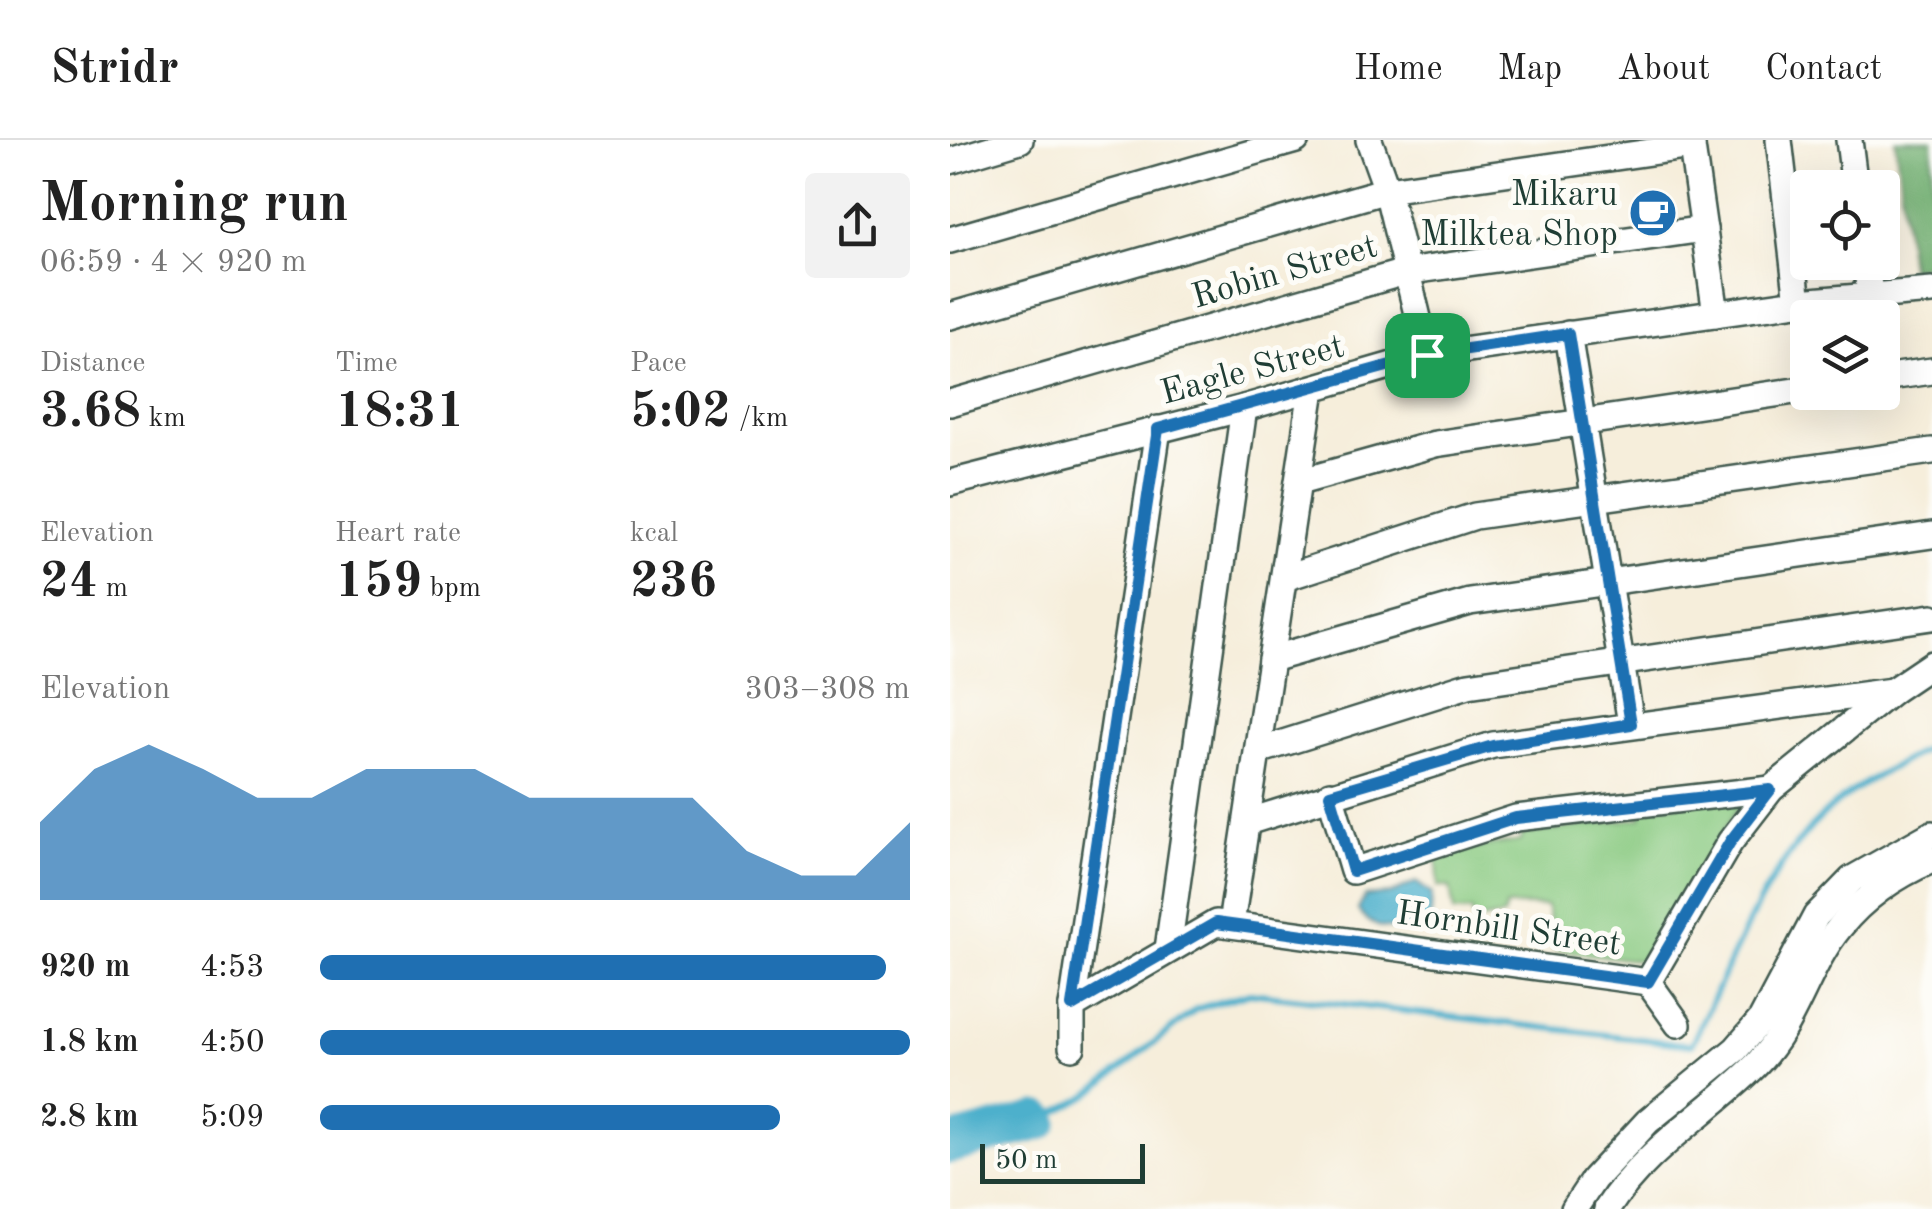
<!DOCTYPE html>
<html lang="en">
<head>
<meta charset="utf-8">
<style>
	body { margin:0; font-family:"Old Standard TT",serif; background:#f2f2f2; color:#222; height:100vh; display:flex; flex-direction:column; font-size:38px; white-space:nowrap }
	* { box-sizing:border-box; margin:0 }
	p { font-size:32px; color:#767676 }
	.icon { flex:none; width:55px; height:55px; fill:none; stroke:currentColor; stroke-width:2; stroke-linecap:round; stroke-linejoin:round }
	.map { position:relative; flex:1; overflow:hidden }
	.drawer { display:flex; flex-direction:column; background:#fff; width:950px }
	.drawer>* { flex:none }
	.buttons { position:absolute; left:840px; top:30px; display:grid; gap:20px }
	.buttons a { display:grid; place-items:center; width:110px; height:110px; border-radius:10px; background:#fff; box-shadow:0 10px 40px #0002; font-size:50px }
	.scale { position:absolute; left:30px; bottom:25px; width:165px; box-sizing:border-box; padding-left:10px; border:5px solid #1f3d34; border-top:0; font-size:28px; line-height:35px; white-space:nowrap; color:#1f3d34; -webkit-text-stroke:8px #fdfcf7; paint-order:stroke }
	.pin { position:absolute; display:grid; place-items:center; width:85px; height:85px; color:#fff; margin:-42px; border-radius:20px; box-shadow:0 5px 15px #0006 }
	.round { display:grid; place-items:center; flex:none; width:105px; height:105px; border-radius:10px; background:#f2f2f2 }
	.summary { display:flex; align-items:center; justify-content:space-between; height:170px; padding:0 40px }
	h1 { font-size:55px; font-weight:700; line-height:75px }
	.stats { display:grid; grid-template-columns:repeat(3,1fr); gap:15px; height:170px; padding:10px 40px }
	.stats div { display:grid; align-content:center }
	.stats b { font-size:50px; font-weight:700 }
	.stats small { font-size:28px; font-weight:400 }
	.stats p { font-size:28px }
	.chart { height:280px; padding:20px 40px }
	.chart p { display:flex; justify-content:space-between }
	.chart svg { width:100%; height:180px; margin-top:10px; fill:#1f6fb2; opacity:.7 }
	ul { padding:0 40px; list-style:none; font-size:32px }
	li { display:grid; grid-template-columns:160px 120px 1fr; align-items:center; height:75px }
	li i { height:25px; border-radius:12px; background:#1f6fb2 }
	header { display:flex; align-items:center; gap:60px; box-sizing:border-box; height:140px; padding:0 50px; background:#fff; border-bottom:2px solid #e0e0e0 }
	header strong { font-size:48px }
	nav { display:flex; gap:55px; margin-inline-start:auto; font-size:35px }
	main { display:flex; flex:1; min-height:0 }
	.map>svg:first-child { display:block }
	.green { fill:#8aca82; stroke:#54845b; stroke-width:2.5 }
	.forest { fill:#6fae70; stroke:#477652; stroke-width:2.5 }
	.water { fill:#4db0cc; stroke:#367680; stroke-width:2.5 }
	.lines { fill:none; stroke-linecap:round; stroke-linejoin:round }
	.stream { stroke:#4db0cc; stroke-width:6 }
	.river { stroke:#4db0cc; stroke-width:40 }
	.street-casing { stroke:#3f584d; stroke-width:30 }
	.street { stroke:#fff; stroke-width:25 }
	.route-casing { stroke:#fff; stroke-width:20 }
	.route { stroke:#1f6fb2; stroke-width:12 }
	.labels { text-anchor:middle; stroke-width:10; stroke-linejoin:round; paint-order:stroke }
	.poi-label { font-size:35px; fill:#1f3d34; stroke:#fdfcf7; text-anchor:end }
	.street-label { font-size:35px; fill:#1f3d34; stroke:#fdfcf7 }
</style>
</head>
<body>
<header>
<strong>Stridr</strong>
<nav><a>Home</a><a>Map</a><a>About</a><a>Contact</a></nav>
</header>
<main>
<section class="drawer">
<div class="summary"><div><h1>Morning run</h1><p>06:59 · 4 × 920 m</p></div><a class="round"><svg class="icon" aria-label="share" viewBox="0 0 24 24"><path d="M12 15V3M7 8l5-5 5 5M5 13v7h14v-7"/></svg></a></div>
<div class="stats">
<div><p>Distance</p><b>3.68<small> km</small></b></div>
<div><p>Time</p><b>18:31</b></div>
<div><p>Pace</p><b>5:02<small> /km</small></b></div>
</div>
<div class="stats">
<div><p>Elevation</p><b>24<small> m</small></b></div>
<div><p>Heart rate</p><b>159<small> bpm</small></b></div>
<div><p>kcal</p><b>236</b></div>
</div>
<div class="chart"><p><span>Elevation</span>303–308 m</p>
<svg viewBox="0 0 160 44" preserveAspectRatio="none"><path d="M0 44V25L10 12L20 6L30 12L40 19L50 19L60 12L70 12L80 12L90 19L100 19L110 19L120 19L130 32L140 38L150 38L160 25V44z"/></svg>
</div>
<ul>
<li><b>920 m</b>4:53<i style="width:96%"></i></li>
<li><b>1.8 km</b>4:50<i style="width:100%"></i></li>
<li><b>2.8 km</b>5:09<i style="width:78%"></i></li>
</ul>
</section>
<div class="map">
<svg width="982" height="1069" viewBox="0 0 982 1069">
	<rect width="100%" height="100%" fill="#fdfcf7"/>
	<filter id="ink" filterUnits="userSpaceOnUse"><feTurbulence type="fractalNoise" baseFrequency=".01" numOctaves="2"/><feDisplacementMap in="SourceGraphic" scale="20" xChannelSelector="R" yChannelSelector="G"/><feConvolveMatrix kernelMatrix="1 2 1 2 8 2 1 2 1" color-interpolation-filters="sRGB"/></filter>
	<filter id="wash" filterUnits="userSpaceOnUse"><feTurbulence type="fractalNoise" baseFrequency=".0048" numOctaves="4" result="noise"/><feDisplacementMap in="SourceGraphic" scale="40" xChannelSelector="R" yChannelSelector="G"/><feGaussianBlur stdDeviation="2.25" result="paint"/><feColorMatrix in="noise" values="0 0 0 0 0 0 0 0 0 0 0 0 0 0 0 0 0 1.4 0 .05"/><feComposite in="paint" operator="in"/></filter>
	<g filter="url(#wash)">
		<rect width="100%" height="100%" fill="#f6eedb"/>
		<path class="green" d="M797 654 691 821 604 810 597 766H556L553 776 524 781 522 771 504 772 500 747H488L487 713 571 701 572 694 691 678V669Z"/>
		<path class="forest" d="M945 0H982V125L960 128Z"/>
		<path class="water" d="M466 742 482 754 481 775 474 783C451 791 423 793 408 770L415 756 441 754Z"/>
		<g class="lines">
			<path class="stream" d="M89 981 136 957 246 869 300 853 741 905C779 829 810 737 871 677 903 646 943 627 982 606"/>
			<path class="river" d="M0 1004 89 981"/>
		</g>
	</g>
	<g filter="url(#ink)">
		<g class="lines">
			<g class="street-casing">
				<g id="street">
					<path d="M419 0 437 50 477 215"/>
					<path d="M741 0 766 174"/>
					<path d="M829 0 848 162"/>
					<path d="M899 0 905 48"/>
					<path d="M0 21 70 0"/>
					<path d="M0 100 346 0"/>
					<path d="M916 122 920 155"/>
					<path d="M0 176 437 50 742 6"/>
					<path d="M618 194 681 584"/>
					<path d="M932 238 982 231"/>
					<path d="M0 263 455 132 754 89"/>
					<path d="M349 342 485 304 858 249"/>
					<path d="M0 343 294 268 477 215 848 162 982 151"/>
					<path d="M334 438 525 376 982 311"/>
					<path d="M321 519 520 462 982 395"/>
					<path d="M308 611 518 545 982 477"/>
					<path d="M380 654 403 731 566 678 821 649"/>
					<path d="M297 682 543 605 942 551"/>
					<path d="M281 784 362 249"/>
					<path d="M218 809 294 268"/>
					<path d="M698 842 728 884"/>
					<path d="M122 867 266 783 698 842 780 702 821 649 942 551 982 524"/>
					<path d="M122 907V867L208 289"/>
					<path d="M624 1069 644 1039 698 981 786 909 811 880 866 776 902 739 982 694"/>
					<path d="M657 1069C695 1009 757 974 806 925 847 883 856 828 890 787 914 757 947 735 982 720"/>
				</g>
			</g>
			<use href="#street" class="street"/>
		</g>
	</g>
	<g class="lines" filter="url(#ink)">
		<g class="route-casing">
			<path id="route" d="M618 194 681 584 543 606 380 654 403 731 566 678 820 650 780 702 698 842 266 783 122 866 208 289 477 215Z"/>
		</g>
		<use href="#route" class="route"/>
	</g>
	<defs>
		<g id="cafe-disc" transform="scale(2.5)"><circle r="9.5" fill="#1f6fb2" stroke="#fdfcf7"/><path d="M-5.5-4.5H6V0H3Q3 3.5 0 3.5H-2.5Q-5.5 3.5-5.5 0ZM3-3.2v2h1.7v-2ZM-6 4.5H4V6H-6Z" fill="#fff"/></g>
	</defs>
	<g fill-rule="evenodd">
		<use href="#cafe-disc" x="703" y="73"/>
	</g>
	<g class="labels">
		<g class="poi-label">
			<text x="668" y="65">Mikaru<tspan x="668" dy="40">Milktea Shop</tspan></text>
		</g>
		<g class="street-label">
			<text transform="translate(334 130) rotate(-16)" y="12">Robin Street</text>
			<text transform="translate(302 228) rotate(-15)" y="12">Eagle Street</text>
			<text transform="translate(559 787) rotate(8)" y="12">Hornbill Street</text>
		</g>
	</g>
</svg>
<div class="buttons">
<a><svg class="icon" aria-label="locate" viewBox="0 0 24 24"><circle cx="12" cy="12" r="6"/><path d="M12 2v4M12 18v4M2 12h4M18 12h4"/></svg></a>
<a><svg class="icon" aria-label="layers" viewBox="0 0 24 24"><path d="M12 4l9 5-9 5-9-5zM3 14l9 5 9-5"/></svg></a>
</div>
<div class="scale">50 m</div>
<div class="pin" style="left:477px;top:215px;background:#1e9e55"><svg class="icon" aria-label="arrive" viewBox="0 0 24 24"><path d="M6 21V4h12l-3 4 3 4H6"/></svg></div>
</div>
</main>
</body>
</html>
